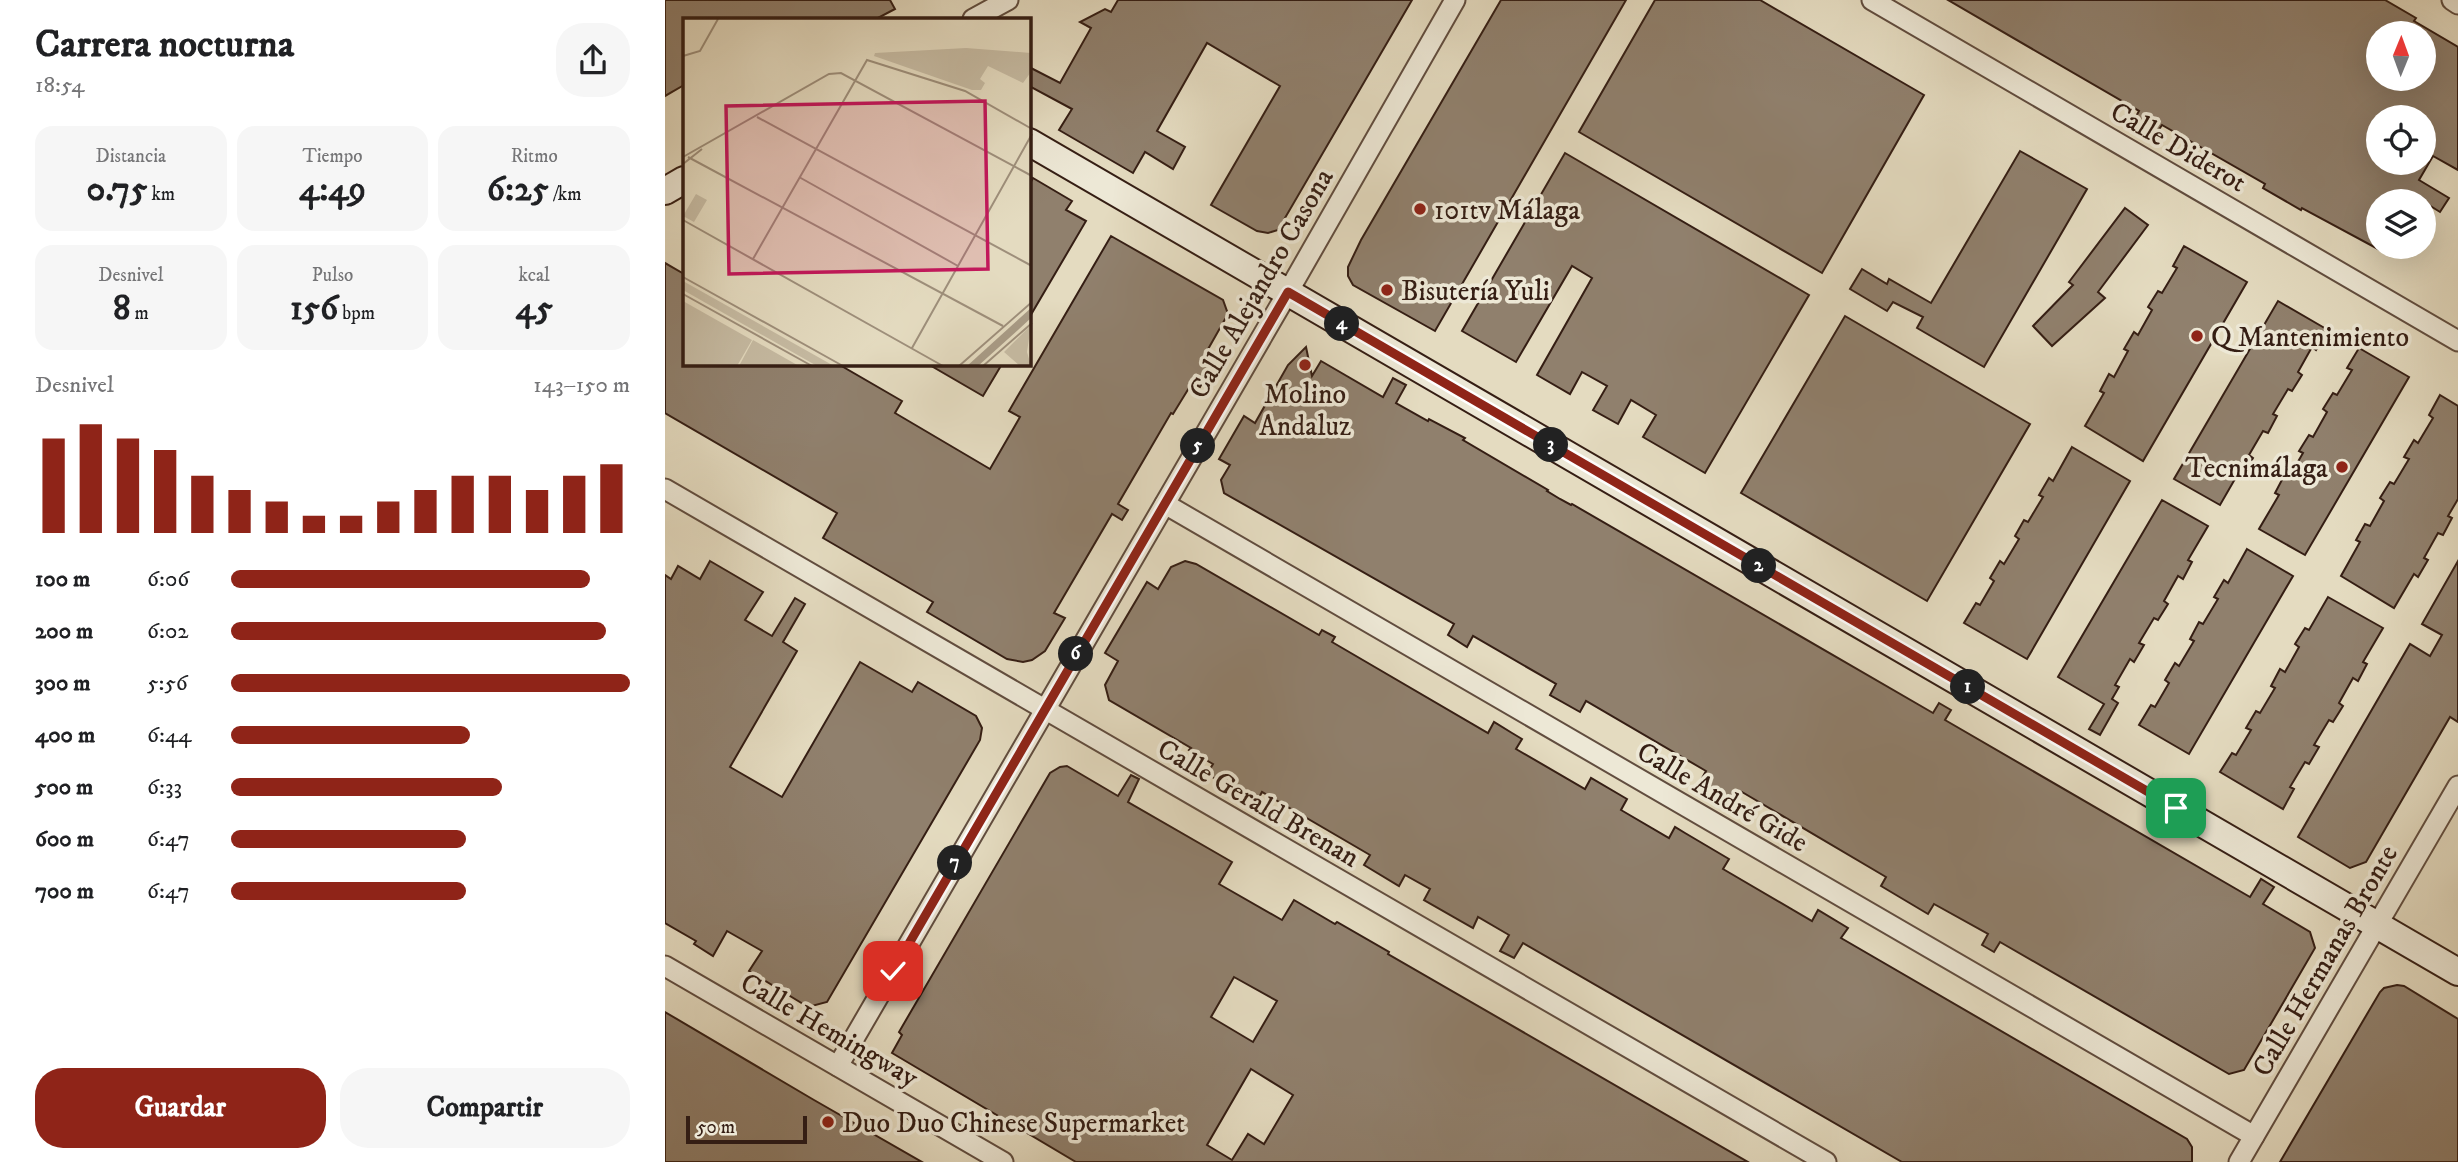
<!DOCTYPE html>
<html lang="es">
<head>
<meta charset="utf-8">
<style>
	body { margin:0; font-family:"IM FELL DW Pica",serif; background:#f6f6f6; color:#202124; height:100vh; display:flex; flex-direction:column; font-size:26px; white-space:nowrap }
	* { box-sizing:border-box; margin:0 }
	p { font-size:23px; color:#757577 }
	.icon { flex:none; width:38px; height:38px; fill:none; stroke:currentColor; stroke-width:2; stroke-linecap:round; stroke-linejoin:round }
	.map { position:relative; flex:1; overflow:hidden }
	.side { display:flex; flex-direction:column; background:#fff; width:665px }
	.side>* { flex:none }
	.needle { width:46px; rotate:1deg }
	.controls { position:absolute; left:1701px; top:21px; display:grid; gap:14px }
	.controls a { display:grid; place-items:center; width:70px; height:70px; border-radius:50%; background:#fff; box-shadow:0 7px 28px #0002; font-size:35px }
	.scale { position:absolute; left:21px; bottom:18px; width:121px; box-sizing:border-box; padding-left:7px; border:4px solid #351e14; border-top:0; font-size:19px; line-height:24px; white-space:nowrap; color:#351e14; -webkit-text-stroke:5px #ede8d6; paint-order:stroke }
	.pin { position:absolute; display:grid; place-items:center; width:60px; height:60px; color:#fff; margin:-30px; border-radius:14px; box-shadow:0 4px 10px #0006 }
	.km { position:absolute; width:35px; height:35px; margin:-18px; border-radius:50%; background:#222; color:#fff; font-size:19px; line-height:35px; text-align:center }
	.round { display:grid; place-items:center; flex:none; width:74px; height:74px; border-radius:28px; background:#f6f6f6 }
	.head { display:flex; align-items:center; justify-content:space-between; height:119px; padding:0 35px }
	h1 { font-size:38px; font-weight:800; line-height:52px }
	.metrics { display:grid; grid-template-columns:repeat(3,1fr); gap:10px; height:119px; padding:7px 35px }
	.metrics div { display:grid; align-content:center; border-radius:18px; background:#f6f6f6; text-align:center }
	.metrics b { font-size:35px; font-weight:800 }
	.metrics small { font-size:19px; font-weight:400 }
	.metrics p { font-size:19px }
	.chart { height:196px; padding:14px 35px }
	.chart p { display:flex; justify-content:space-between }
	.chart svg { width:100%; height:126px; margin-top:7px; stroke:#8f2418; stroke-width:6 }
	.primary-button { display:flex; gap:14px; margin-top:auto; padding:14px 35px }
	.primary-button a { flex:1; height:80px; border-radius:28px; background:#8f2418; color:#fff; font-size:28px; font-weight:800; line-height:80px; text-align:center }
	.primary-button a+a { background:#f6f6f6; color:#202124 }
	ul { padding:0 35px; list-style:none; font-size:23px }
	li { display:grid; grid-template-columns:112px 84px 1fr; align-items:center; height:52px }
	li i { height:18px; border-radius:9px; background:#8f2418 }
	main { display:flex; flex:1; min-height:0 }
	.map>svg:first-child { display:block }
	.building { fill:#90806d; stroke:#351e14; stroke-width:2; fill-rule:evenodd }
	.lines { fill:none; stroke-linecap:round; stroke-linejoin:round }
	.street-casing { stroke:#614d3f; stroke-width:23 }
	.secondary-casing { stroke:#351e14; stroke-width:30 }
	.street { stroke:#ede8d6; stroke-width:19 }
	.secondary { stroke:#ede8d6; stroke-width:26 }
	.route-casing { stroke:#fff; stroke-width:14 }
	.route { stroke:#8f2418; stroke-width:9 }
	.poi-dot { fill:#8f2418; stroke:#ede8d6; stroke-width:2.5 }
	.labels { text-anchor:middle; stroke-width:7; stroke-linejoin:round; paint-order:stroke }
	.street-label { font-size:28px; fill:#351e14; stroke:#ede8d6 }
	.poi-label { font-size:28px; fill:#351e14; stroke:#ede8d6; text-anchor:start }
	.inset-road { fill:none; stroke:#9e8f7b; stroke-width:2 }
	.view { fill:#c2185b; fill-opacity:0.15; stroke:#c2185b; stroke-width:3.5 }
	.inset-edge { fill:none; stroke:#351e14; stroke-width:3.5 }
</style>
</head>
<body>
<main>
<section class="side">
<div class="head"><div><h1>Carrera nocturna</h1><p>18:54</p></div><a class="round"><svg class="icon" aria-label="share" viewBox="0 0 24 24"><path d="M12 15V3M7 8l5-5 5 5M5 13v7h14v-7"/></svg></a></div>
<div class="metrics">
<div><p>Distancia</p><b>0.75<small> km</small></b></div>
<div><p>Tiempo</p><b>4:49</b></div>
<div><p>Ritmo</p><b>6:25<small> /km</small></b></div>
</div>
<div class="metrics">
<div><p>Desnivel</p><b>8<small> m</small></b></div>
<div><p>Pulso</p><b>156<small> bpm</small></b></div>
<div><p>kcal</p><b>45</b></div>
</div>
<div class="chart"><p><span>Desnivel</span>143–150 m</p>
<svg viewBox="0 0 160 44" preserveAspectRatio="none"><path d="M5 44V11M15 44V6M25 44V11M35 44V15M45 44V24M55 44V29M65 44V33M75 44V38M85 44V38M95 44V33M105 44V29M115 44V24M125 44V24M135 44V29M145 44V24M155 44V20"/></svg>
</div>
<ul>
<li><b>100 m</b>6:06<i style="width:90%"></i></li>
<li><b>200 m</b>6:02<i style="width:94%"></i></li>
<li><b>300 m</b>5:56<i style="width:100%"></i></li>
<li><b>400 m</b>6:44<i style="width:60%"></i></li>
<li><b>500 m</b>6:33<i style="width:68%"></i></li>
<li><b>600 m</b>6:47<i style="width:59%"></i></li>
<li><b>700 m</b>6:47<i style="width:59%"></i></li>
</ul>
<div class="primary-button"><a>Guardar</a><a>Compartir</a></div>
</section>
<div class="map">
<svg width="1793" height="1162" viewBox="0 0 1793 1162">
	<rect width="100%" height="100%" fill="#e4dbc0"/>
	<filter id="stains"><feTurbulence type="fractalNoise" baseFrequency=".00286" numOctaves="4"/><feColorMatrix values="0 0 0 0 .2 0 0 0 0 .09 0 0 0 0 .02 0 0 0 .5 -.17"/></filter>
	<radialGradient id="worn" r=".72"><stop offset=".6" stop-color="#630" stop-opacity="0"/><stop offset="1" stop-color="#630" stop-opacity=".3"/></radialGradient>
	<g class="building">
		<path d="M0 0H225L230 9 211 19H19V85L0 96Z"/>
		<path d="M453 0H747L613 230 603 233 592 231 546 205 615 86 542 43 492 131 520 147 508 169 480 152 468 173 394 130 407 109 364 86V67L395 83 426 28 415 22 440 9 446 12Z"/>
		<path d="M836 0H961L770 331 688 285 683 276V267L696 240Z"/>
		<path d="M990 0H1095L1259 95 1157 273 914 132Z"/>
		<path d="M1283 0H1720L1751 18 1749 21 1793 47V170L1768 156 1754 180 1784 198 1775 212 1746 194 1742 201H1713V249L1637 208 1636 210 1598 188 1600 184 1497 125 1491 134 1468 122 1474 111ZM1713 33H1759V79H1713ZM1713 117H1759V163H1713Z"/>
		<path d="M1355 151 1422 189 1319 367 1252 328 1258 317 1228 302 1222 311 1185 289 1197 269 1222 284 1224 279 1266 303Z"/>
		<path d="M900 153 1144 295 1040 473 978 437 991 415 966 400 953 424 928 410 942 386 917 372 905 394 872 375 927 278 907 266 851 362 797 331Z"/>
		<path d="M368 178 407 201 401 210 421 221 364 318V185Z"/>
		<path d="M1460 208 1483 225 1433 292 1440 298 1387 346 1368 326 1408 285 1404 282Z"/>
		<path d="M446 236 558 300 563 314 542 351 552 357 535 387 527 383 508 414 506 413 453 504 463 510 457 520 447 514 389 613 400 618 380 651 367 660 358 662 342 659 262 612 268 602 158 538 172 513 0 413V263L19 274V364H173L237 401 230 413 325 469 355 417 344 411Z"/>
		<path d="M1519 246 1582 282 1478 461 1420 426 1439 393 1435 391 1444 374 1449 377 1463 351 1459 349 1469 332 1473 335 1487 310 1483 307 1493 291 1497 293 1512 268 1508 266Z"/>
		<path d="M1613 301 1663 330 1651 350 1647 347 1633 372 1637 375 1627 391 1623 389 1608 414 1612 416 1603 433 1598 431 1584 455 1588 458 1578 475 1574 472 1555 505 1509 479Z"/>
		<path d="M1180 316 1365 424 1262 601 1076 493Z"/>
		<path d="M641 347 647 376 656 361 718 397 728 378 741 385 731 403 763 421 764 419 800 438 798 440 883 490 882 491 895 499 906 505 907 504 1268 713 1274 703 1286 710 1280 720 1585 897 1596 879 1609 887 1598 904 1645 932 1650 948 1579 1070 1564 1074 1335 942 1329 952 1317 945 1323 934 1269 904 1263 914 1216 886 1221 877 1077 792 1070 803 1048 790 1035 782 1041 771 921 701 915 712 885 695 891 684 808 636 802 647 783 635 789 624 559 493 556 480 565 465 554 459 579 416 590 423 623 365Z"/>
		<path d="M1694 348 1744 377 1640 555 1594 529 1614 495 1610 493 1619 476 1623 479 1638 453 1634 451 1644 435 1648 437 1662 412 1658 409 1668 393 1672 395 1687 370 1682 368Z"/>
		<path d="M263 364H337L318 396Z"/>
		<path d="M1775 395 1793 406V499L1783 516 1787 518 1778 535 1773 533 1759 558 1763 560 1753 577 1749 574 1729 608 1676 576 1695 542 1691 540 1700 524 1705 526 1719 501 1715 498 1725 482 1729 484 1744 459 1739 457 1749 440 1753 443 1768 418 1764 415Z"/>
		<path d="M1407 447 1465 481 1362 659 1299 623 1311 603 1315 605 1329 581 1325 578 1335 561 1339 564 1354 539 1350 536 1359 520 1363 522 1378 497 1374 495 1384 478 1388 481Z"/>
		<path d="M1497 500 1543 526 1523 560 1527 562 1518 579 1513 576 1499 601 1503 604 1493 620 1489 618 1474 643 1479 645 1469 662 1465 659 1450 685 1454 687 1447 699 1453 703 1435 735 1424 729 1439 704 1393 677Z"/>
		<path d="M1582 549 1628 576 1524 754 1474 725 1486 705 1490 707 1504 683 1500 680 1510 663 1514 666 1529 641 1525 639 1534 622 1538 624 1553 599 1549 597 1559 580 1563 583Z"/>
		<path d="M45 561 98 592 80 620 107 636 130 598 140 604 118 642 132 651 65 767 117 797 195 662 247 692 253 682 311 716 317 728 315 740 162 1002 143 1007 84 971 97 951 62 931 48 956 29 944 31 941 0 923V575L6 579 13 566 35 579Z"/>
		<path d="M520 561 531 564 654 635 657 630 670 637 667 642 823 733 829 722 847 733 857 739 851 749 920 789 926 778 962 799 956 810 1004 838 1010 827 1020 833 1064 859 1058 869 1147 921 1153 910 1183 928 1176 938 1522 1139 1527 1147V1162H1237L858 943 849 958 835 951 844 935 813 917 808 928 759 900 765 889 740 875 734 886 699 865 705 855 597 792 591 803 566 788 542 774 548 764 524 750 526 748 444 700 440 685 453 661 440 653 482 582 493 589 506 567Z"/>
		<path d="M1793 561V722L1785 717 1701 862 1685 868 1633 837 1745 644 1765 656 1777 635 1757 624Z"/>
		<path d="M1663 597 1718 628 1698 662 1702 664 1693 681 1688 678 1674 703 1678 706 1668 722 1664 720 1649 745 1654 747 1644 764 1640 762 1625 787 1629 789 1618 809 1555 772 1567 753 1571 755 1586 730 1581 728 1591 711 1595 713 1610 688 1606 686 1615 669 1620 672 1634 647 1630 644 1640 628 1644 630Z"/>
		<path d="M402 766 453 796 466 775 474 779 463 802 567 862 554 884 617 920 629 900 670 924 672 922 724 952 723 954 1083 1162H411L227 1053 237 1035 234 1032 385 773 395 767ZM569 977 612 1001 588 1042 546 1017ZM586 1069 628 1095 599 1144 583 1134 567 1160 542 1145Z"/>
		<path d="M1732 985 1739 986 1793 1019V1162H1615L1715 992 1719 988Z"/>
		<path d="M0 1012 149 1100 257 1162H0Z"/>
	</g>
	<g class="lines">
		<g class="street-casing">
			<g id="street">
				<path d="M1207 0 1793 341"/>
				<path d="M1787 0 1793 4"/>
				<path d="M308 19 343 0"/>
				<path d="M0 489 1161 1162"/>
				<path d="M500 504 1589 1136"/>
				<path d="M0 966 338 1162"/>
				<path d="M173 1066 623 292 790 0"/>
				<path d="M1574 1162 1793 786"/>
			</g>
		</g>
		<g class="secondary-casing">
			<g id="secondary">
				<path d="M364 142 1793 972"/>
				<path d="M0 191 19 180"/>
			</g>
		</g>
		<use href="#street" class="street"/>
		<use href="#secondary" class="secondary"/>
	</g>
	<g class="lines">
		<g class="route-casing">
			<path id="route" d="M228 971 623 292 1511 808"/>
		</g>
		<use href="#route" class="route"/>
	</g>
	<g class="poi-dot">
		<circle cx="755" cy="209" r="7"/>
		<circle cx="722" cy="290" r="7"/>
		<circle cx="1532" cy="336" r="7"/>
		<circle cx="640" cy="365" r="7"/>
		<circle cx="1677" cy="467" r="7"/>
		<circle cx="163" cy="1122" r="7"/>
	</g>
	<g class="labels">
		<g class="street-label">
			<text transform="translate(1514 146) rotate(30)" y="10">Calle Diderot</text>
			<text transform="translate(595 283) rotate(-60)" y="10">Calle Alejandro Casona</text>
			<text transform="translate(1058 796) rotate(30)" y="10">Calle André Gide</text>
			<text transform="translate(594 802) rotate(30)" y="10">Calle Gerald Brenan</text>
			<text transform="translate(1659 960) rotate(-60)" y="10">Calle Hermanas Bronte</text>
			<text transform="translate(165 1029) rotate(30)" y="10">Calle Hemingway</text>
		</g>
		<g class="poi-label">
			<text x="769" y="219">101tv Málaga</text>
			<text x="736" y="300">Bisutería Yuli</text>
			<text x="1546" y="346">Q Mantenimiento</text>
			<text x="640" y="403" text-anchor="middle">Molino<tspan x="640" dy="32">Andaluz</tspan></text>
			<text x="1663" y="477" text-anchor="end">Tecnimálaga</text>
			<text x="177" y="1132">Duo Duo Chinese Supermarket</text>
		</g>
	</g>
	<g transform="translate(18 18)">
		<rect width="348" height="348" fill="#e4dbc0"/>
		<path d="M283 30 348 35V54L340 65 305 48 297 61 302 65 298 72H289L191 38 192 35ZM13 176 24 182 11 204 0 198ZM0 263 151 348H134L0 272ZM0 283 69 322 54 348H0ZM348 307 344 334 348 348H337L321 334ZM70 322 116 348H56Z" fill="#c6bba3"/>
		<path d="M348 290V300L335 312 295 348H284Z" fill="#a89b86"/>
		<path class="inset-road" d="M0 38 17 33 35 1M74 99 349 248M0 139 146 56 158 55 349 158M5 139 320 308M0 146 19 131M116 159 275 248M0 202 260 348M70 241 184 42 282 73 349 111M0 259 160 348M0 276 129 348M229 330 349 116M276 348 349 284M300 348 349 305"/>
		<path class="view" d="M302 83 305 251 46 256 43 88Z"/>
		<rect width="348" height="348" class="inset-edge"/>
	</g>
	<rect width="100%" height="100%" filter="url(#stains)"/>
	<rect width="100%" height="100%" fill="url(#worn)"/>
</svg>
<div class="controls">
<a><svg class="needle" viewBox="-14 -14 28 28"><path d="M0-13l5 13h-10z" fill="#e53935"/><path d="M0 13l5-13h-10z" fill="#757577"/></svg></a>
<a><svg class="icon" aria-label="locate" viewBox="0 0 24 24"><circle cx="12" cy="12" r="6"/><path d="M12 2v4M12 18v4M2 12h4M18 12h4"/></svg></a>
<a><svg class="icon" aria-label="layers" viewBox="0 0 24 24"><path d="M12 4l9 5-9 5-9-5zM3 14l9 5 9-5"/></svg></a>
</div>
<div class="scale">50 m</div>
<div class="pin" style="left:1511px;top:808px;background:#1e9e55"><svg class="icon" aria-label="arrive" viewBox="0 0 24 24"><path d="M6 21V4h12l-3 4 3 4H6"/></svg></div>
<div class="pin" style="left:228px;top:971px;background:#d93025"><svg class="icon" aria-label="check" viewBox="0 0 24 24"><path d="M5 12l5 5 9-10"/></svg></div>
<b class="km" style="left:1303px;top:687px">1</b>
<b class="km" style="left:1094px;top:566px">2</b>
<b class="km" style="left:886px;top:445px">3</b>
<b class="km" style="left:677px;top:324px">4</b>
<b class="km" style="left:533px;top:446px">5</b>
<b class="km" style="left:411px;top:654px">6</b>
<b class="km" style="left:290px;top:863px">7</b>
</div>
</main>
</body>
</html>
